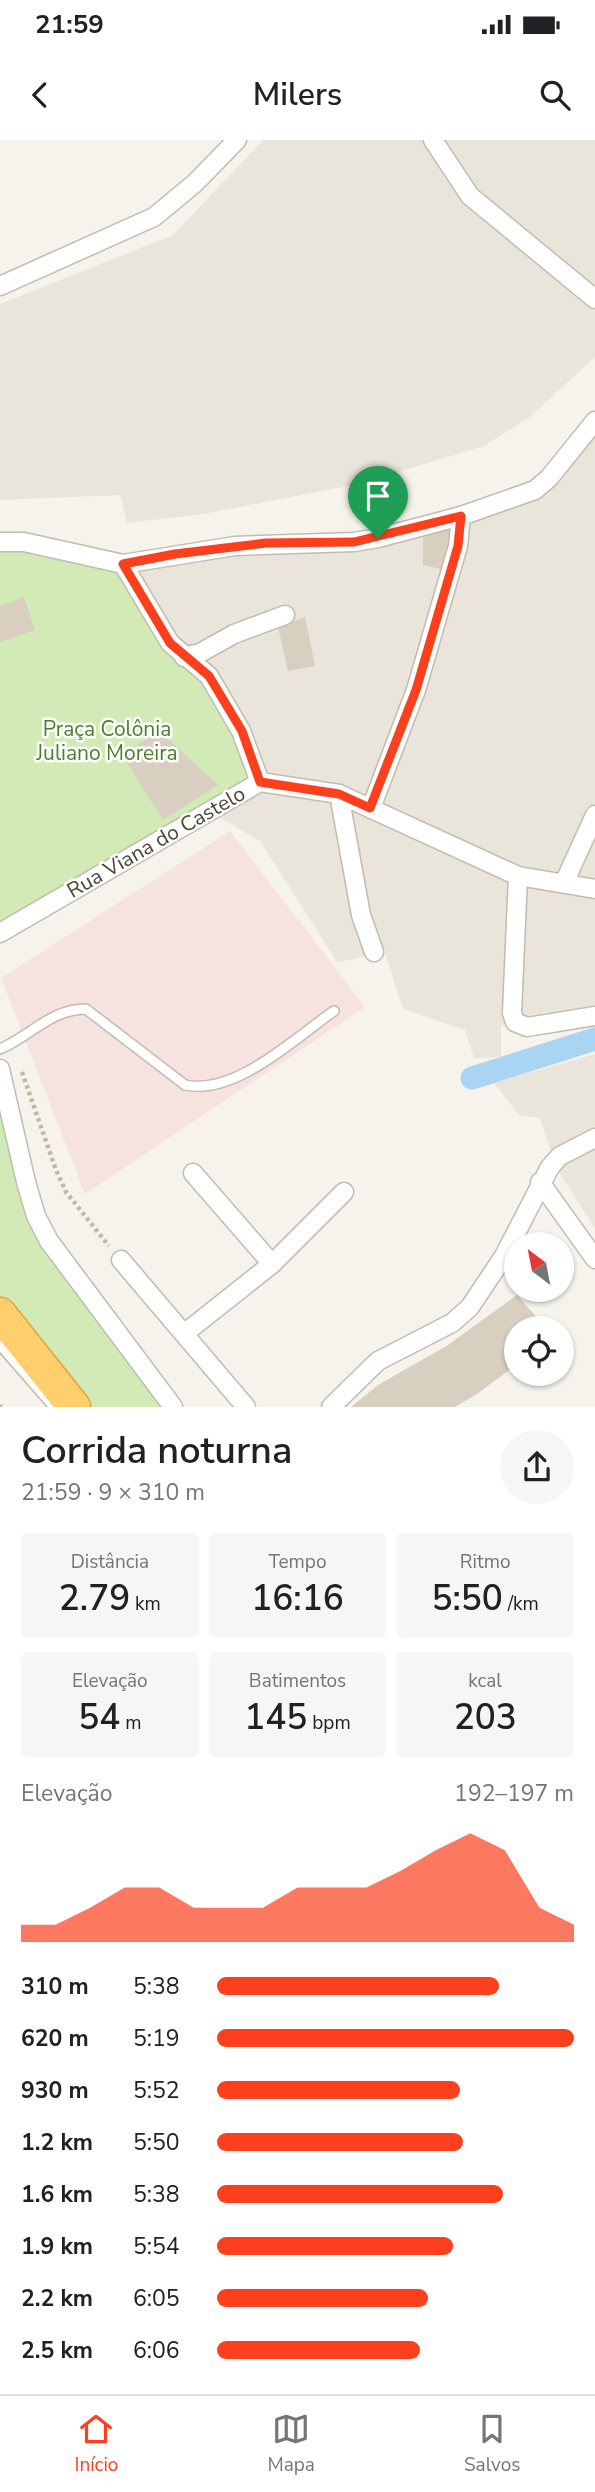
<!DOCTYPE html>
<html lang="pt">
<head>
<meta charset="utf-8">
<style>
	body { margin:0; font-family:"Nunito Sans",sans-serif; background:#f6f6f6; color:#202124; height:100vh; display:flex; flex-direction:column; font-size:26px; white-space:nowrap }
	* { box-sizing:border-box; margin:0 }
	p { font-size:23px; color:#757577 }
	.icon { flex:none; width:38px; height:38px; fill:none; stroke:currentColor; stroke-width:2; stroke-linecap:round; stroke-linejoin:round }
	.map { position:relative; height:1267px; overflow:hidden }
	.panel { display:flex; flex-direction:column; background:#fff; flex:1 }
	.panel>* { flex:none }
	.needle { width:46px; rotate:328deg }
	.fabs { position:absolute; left:504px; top:1092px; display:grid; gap:14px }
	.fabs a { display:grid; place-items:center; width:70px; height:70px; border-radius:50%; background:#fff; box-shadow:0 2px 5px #0004; font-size:35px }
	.pin { position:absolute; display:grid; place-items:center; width:60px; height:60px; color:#fff; margin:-72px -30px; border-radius:50% 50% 50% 0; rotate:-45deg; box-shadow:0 0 7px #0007 }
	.pin .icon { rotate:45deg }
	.round { display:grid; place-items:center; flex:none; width:74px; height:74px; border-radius:37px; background:#f6f6f6 }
	.overview { display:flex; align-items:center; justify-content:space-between; height:119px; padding:0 21px }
	h1 { font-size:38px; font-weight:600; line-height:52px }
	.figures { display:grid; grid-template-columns:repeat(3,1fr); gap:10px; height:119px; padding:7px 21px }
	.figures div { display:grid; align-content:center; border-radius:7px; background:#f6f6f6; text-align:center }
	.figures b { font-size:35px; font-weight:600 }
	.figures small { font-size:19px; font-weight:400 }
	.figures p { font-size:19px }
	.chart { height:196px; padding:14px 21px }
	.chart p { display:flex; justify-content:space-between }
	.chart svg { width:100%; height:126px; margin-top:7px; fill:#fc3f1d; opacity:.7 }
	ul { padding:0 21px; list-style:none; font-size:23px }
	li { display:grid; grid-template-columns:112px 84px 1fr; align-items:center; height:52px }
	li i { height:18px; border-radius:9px; background:#fc3f1d }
	.status { display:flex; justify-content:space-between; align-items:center; height:49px; padding:0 35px; background:#fff; direction:ltr }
	.status svg { height:19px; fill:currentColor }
	header { display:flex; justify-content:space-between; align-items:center; height:91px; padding:0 21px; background:#fff; font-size:32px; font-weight:600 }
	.tab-bar { display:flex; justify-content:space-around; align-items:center; height:98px; border-top:2px solid #e0e0e0; background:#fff; font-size:19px; color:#757577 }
	.tab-bar a { display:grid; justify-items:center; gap:4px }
	.tab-bar .current { color:#fc3f1d }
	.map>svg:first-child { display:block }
	.residential { fill:#eae5da }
	.medical { fill:#f6e3e0 }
	.green { fill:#d2eab5 }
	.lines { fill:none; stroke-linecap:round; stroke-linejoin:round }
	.canal { stroke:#a9d4f2; stroke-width:23 }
	.building { fill:#d8cfc1 }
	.service-casing { stroke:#c2bbae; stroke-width:12 }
	.minor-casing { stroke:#c2bbae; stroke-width:21 }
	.motorway-casing { stroke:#e0a43c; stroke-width:35 }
	.path { stroke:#c4b79f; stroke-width:4.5; stroke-dasharray:3.5 3.5; stroke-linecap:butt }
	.service { stroke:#fff; stroke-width:9 }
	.minor { stroke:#fff; stroke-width:18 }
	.motorway { stroke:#ffcf6e; stroke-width:32 }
	.route-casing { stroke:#fff; stroke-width:14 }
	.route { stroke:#fc3f1d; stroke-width:9 }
	.labels { text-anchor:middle; stroke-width:5; stroke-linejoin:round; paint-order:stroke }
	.park-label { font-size:21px; fill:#4a7f2a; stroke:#fff }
	.street-label { font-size:21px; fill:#4b4439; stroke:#fff }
</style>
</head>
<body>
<div class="status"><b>21:59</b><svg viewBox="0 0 49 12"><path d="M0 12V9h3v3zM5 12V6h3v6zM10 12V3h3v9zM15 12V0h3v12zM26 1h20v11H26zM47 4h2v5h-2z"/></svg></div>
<header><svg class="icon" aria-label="back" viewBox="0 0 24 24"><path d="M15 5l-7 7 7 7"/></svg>Milers<svg class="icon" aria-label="search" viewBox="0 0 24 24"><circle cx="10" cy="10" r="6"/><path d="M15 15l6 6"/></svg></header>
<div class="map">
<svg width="595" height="1267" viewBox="0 0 595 1267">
	<rect width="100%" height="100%" fill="#f6f3ec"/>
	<g class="residential">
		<path d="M263 0H595V217L531 276 484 306 358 344 203 374 127 383 120 355 0 360V164L173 95Z"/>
		<path d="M595 287V881L501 885V917L474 918 465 890 403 869 385 813 337 822 260 701 211 672 224 568 191 529 123 426 380 401 518 362Z"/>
		<path d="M595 914V1089L556 1027 540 978 519 975 494 943Z"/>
	</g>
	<path class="medical" d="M230 691 365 867 85 1054 1 838Z"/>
	<g class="green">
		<path d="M0 407 122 425 195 535 221 566 260 642 0 789Z"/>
		<path d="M0 952 26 1067 166 1267H79L0 1164Z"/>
	</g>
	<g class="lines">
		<path class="canal" d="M472 938 595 899"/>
	</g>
	<g class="building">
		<path d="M460 382 449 431 423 425V389Z"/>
		<path d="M24 457 35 490 0 502V466Z"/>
		<path d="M305 477 315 526 288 531 278 487Z"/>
		<path d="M159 591 218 645 163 680 122 615Z"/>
		<path d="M517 1155 546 1188H516V1225L477 1254 455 1267H351L378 1245 448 1205Z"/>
	</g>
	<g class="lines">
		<g class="service-casing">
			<g id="service">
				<path d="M0 909C32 895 51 869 86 869L185 945C235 956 295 898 334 871"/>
				<path d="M0 1205 54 1267"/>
			</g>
		</g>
		<g class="minor-casing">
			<g id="minor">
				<path d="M433 0 470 56 595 159"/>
				<path d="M0 146 154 77 195 43 237 0"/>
				<path d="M0 402H24L123 424 235 406 354 402 378 398 461 376 535 350 549 338 595 281"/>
				<path d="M123 424 170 503 209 536 241 591 260 642"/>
				<path d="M184 517 200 513 234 494 285 475"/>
				<path d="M339 654 361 775 374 812"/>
				<path d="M371 668 416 550 458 406 461 376"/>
				<path d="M518 736 512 873 515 882 527 887 595 876"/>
				<path d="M564 743 595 675"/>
				<path d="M0 793 260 642 339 654 518 736 595 749"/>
				<path d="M0 929 26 1042 36 1076 49 1101 173 1267"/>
				<path d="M193 1033 272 1124"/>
				<path d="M540 1042 595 1119"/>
				<path d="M121 1120 246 1267"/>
				<path d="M185 1193 272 1124 344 1052"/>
				<path d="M331 1267 378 1221 452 1183 470 1167 504 1116 550 1027 560 1016 595 998"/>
			</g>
		</g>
		<g class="motorway-casing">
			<path id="motorway" d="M0 1174 74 1267"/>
		</g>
		<g class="path">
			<path d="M22 932 56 1030 66 1052 109 1106"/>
			<path d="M0 1265 1 1267"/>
		</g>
		<use href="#service" class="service"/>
		<use href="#minor" class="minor"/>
		<use href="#motorway" class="motorway"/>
	</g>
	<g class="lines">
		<g class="route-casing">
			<path id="route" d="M461 376 458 406 416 550 370 668 339 654 260 642 242 591 209 536 170 503 123 424 175 414 266 403 354 402Z"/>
		</g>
		<use href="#route" class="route"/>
	</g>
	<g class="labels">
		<g class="park-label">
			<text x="107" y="596">Praça Colônia<tspan x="107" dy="24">Juliano Moreira</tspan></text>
		</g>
		<g class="street-label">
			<text transform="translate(156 702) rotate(-30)" y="7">Rua Viana do Castelo</text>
		</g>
	</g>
</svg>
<div class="fabs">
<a><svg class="needle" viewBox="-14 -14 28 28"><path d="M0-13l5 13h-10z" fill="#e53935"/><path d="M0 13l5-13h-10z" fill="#757577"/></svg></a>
<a><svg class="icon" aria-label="locate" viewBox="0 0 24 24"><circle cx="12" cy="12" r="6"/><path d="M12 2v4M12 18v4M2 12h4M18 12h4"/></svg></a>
</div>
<div class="pin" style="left:378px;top:398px;background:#1e9e55"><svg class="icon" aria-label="arrive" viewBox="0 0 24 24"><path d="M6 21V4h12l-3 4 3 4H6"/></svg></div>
</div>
<section class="panel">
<div class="overview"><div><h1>Corrida noturna</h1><p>21:59 · 9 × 310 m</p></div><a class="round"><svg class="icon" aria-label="share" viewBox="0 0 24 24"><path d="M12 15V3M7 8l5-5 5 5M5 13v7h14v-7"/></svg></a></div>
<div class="figures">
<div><p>Distância</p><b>2.79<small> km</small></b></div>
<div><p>Tempo</p><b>16:16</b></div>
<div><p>Ritmo</p><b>5:50<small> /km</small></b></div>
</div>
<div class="figures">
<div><p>Elevação</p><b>54<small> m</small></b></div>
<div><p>Batimentos</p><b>145<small> bpm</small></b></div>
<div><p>kcal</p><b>203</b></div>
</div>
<div class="chart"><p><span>Elevação</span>192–197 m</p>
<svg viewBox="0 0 160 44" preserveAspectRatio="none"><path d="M0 44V38L10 38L20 32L30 25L40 25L50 32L60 32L70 32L80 25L90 25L100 25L110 19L120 12L130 6L140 12L150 32L160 38V44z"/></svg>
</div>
<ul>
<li><b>310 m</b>5:38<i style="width:79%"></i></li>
<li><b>620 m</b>5:19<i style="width:100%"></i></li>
<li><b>930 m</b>5:52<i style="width:68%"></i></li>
<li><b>1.2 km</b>5:50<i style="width:69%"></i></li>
<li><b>1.6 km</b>5:38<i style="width:80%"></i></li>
<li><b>1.9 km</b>5:54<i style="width:66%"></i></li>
<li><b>2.2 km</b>6:05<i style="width:59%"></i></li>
<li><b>2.5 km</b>6:06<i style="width:57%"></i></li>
</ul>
</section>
<nav class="tab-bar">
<a class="current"><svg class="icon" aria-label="home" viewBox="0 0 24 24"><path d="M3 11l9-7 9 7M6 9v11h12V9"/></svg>Início</a>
<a><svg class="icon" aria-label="map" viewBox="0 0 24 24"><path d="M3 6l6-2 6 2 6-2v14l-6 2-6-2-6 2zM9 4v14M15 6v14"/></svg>Mapa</a>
<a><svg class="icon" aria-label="saved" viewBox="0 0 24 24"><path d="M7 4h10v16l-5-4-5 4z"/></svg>Salvos</a>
</nav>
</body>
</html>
